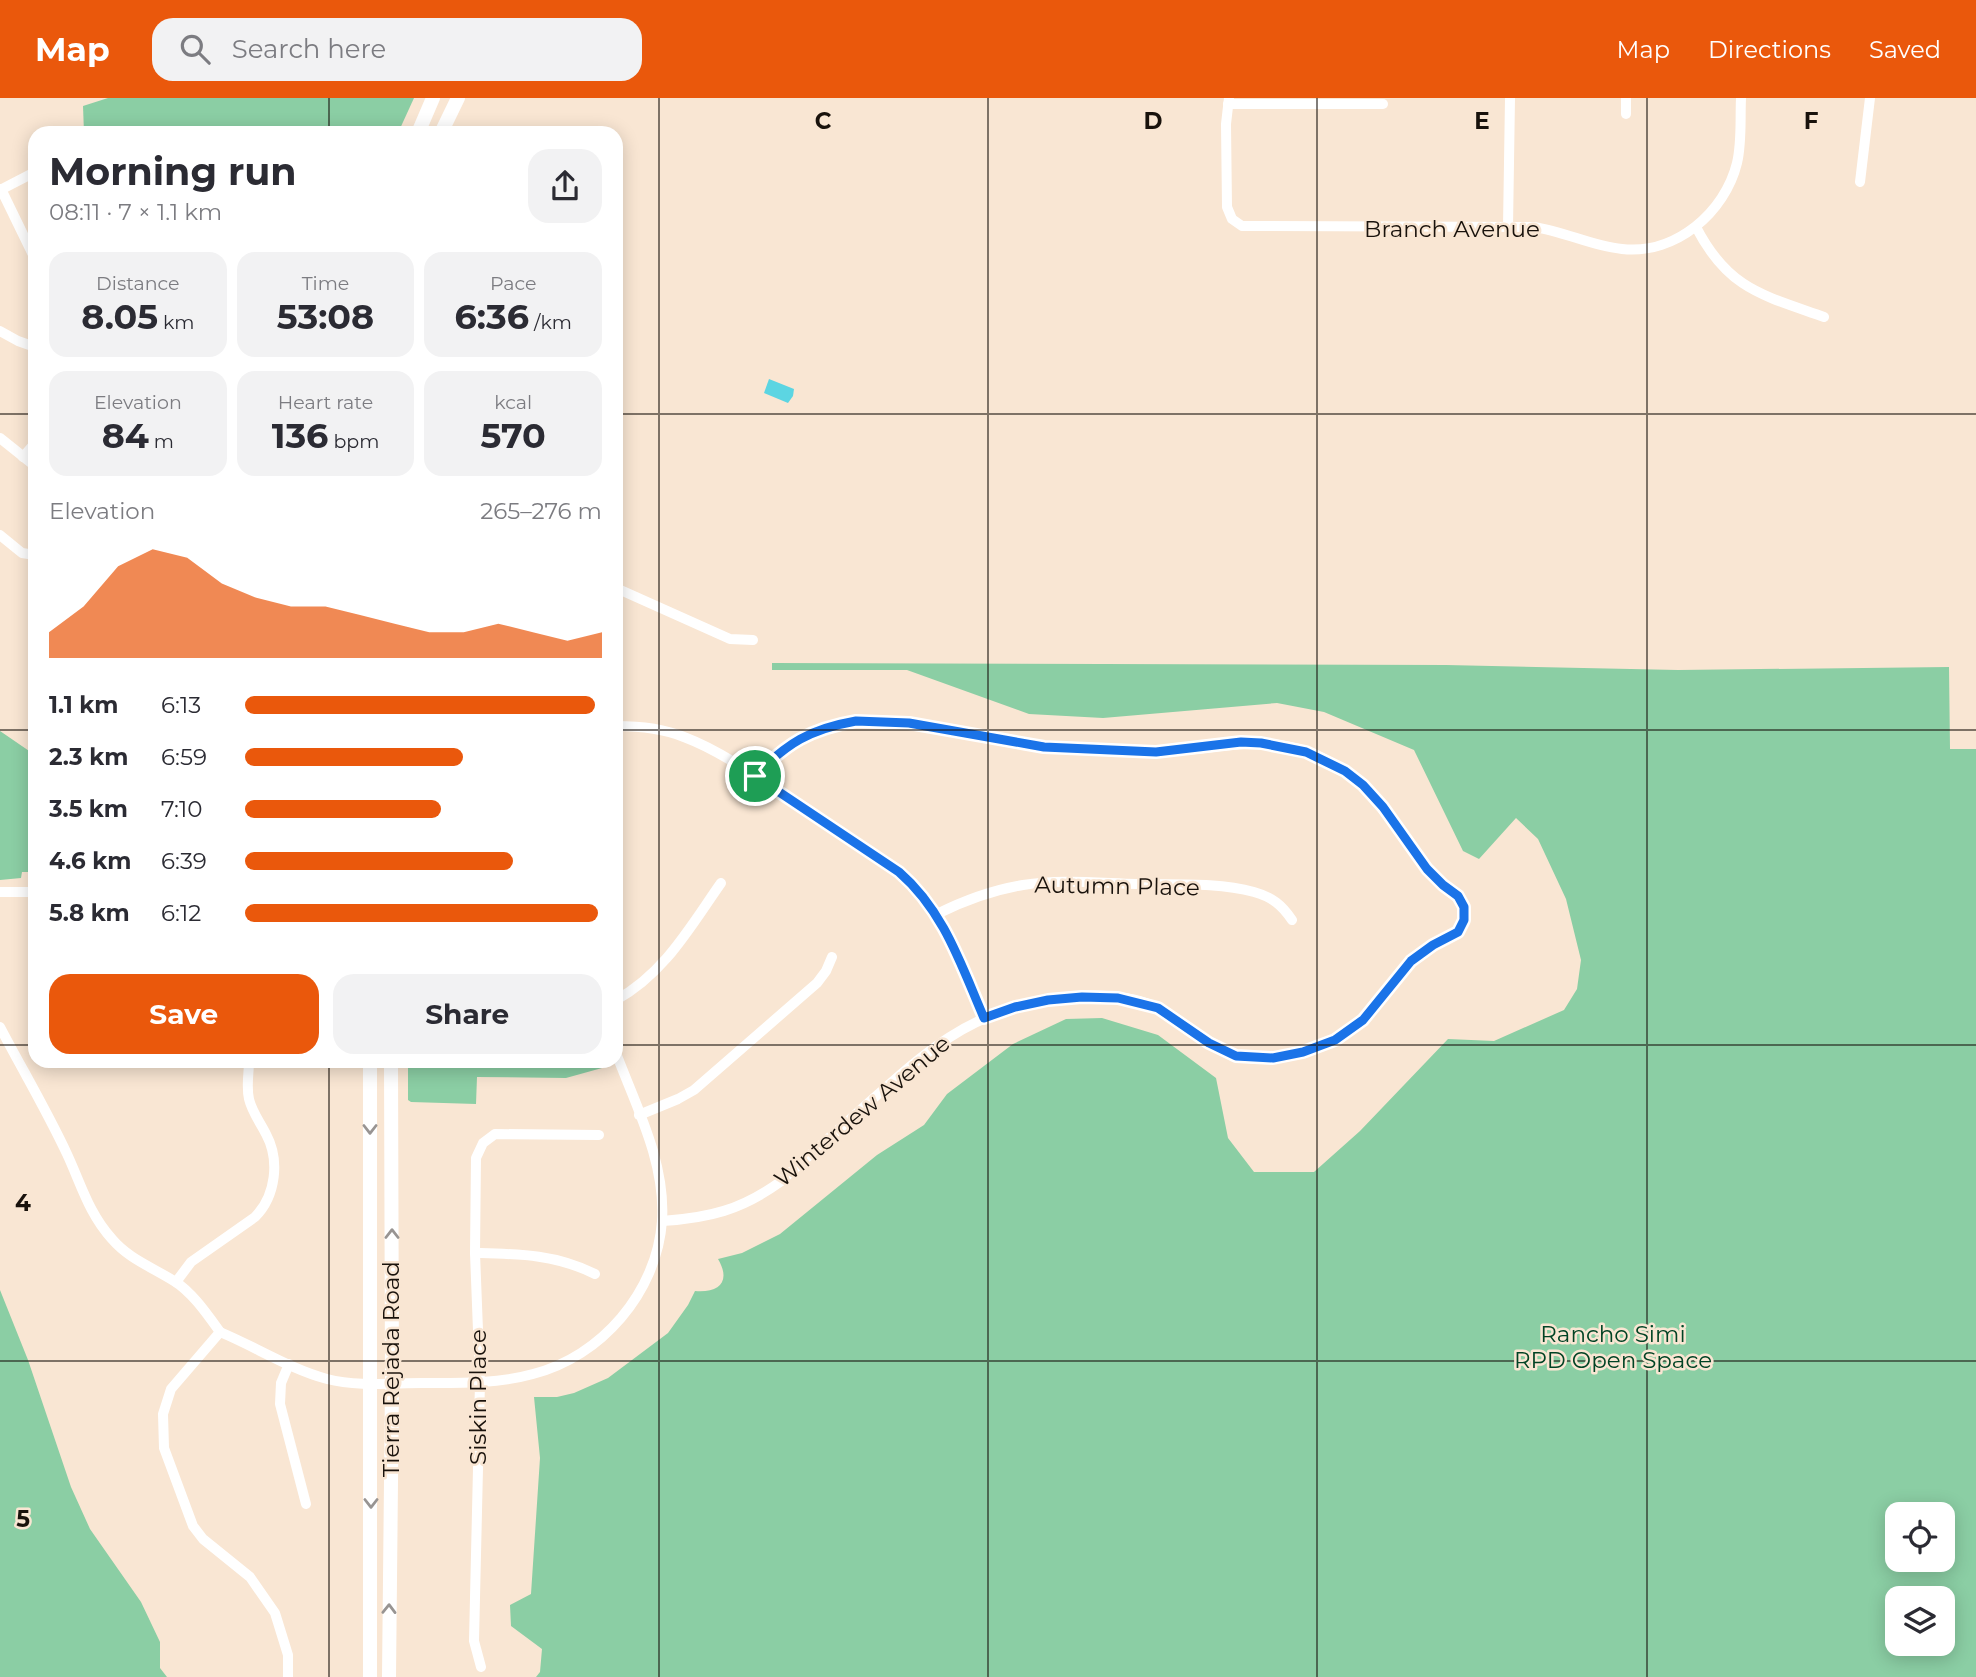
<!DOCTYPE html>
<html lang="en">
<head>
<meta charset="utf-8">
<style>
	body { margin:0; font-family:Montserrat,sans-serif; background:#f2f2f3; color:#2b2b33; height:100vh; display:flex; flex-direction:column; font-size:26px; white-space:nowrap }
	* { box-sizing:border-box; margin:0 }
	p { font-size:23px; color:#7c7c81 }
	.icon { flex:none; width:38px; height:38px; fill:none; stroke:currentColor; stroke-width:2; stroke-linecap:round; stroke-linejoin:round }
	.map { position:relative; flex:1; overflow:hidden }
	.drawer { position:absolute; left:28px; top:28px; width:595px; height:942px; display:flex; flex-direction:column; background:#fff; border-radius:21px; box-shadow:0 4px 18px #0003 }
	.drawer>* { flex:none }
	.fabs { position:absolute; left:1885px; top:1404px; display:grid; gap:14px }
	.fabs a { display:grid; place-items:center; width:70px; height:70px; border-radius:14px; background:#fff; box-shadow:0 4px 18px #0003; font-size:35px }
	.pin { position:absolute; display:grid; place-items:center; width:60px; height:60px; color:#fff; margin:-30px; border:4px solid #fff; border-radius:50%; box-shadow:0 2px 7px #0007 }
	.round { display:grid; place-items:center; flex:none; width:74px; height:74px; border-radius:21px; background:#f2f2f3 }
	.head { display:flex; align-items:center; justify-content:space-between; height:119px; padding:0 21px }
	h1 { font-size:38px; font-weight:700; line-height:52px }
	.metrics { display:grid; grid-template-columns:repeat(3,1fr); gap:10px; height:119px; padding:7px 21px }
	.metrics div { display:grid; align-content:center; border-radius:18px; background:#f2f2f3; text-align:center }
	.metrics b { font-size:35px; font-weight:700 }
	.metrics small { font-size:19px; font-weight:400 }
	.metrics p { font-size:19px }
	.chart { height:196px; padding:14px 21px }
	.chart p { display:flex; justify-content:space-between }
	.chart svg { width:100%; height:126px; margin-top:7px; fill:#ea580c; opacity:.7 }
	.action { display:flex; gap:14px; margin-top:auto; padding:14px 21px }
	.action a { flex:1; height:80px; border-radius:21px; background:#ea580c; color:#fff; font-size:28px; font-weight:700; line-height:80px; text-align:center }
	.action a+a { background:#f2f2f3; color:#2b2b33 }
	ul { padding:0 21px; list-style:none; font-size:23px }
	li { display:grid; grid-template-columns:112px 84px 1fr; align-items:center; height:52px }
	li i { height:18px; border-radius:9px; background:#ea580c }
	header { display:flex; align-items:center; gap:42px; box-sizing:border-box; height:98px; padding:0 35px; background:#ea580c; color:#fff }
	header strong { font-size:33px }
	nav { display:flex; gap:38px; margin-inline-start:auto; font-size:24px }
	.search { width:490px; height:63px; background:#f2f2f3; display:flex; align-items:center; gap:18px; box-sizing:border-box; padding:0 24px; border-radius:21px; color:#7c7c81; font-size:26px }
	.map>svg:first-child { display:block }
	.green { fill:#8bcea4; fill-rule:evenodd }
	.water { fill:#5cd5e2 }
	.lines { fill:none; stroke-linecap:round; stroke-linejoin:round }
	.street { stroke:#fff; stroke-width:10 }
	.secondary { stroke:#fff; stroke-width:14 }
	.oneway { stroke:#989492 }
	.route-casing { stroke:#fff; stroke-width:14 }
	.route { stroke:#1a73e8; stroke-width:9 }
	.grid { fill:none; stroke:#19120c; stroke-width:2; stroke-opacity:0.55 }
	.labels { text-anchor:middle; stroke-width:5; stroke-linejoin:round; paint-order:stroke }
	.street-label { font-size:23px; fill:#19120c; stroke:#f9e6d3 }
	.park-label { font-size:23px; fill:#004324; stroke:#f9e6d3 }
	.grid-label { font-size:23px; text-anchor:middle; font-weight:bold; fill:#19120c; stroke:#f9e6d3; stroke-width:5; stroke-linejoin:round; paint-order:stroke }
</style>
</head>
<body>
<header>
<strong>Map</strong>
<div class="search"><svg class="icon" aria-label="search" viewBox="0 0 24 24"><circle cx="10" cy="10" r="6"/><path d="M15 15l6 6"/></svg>Search here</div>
<nav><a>Map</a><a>Directions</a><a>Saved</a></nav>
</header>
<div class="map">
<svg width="1976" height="1579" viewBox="0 0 1976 1579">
	<rect width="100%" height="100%" fill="#f9e6d3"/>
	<g class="green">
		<path d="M108 0H414L398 35H84L83 8Z"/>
		<path d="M772 565 1446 567 1678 572 1949 569 1950 651H1976V1579H536L540 1574 542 1551 511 1528 510 1507 531 1496 540 1360 534 1299H557L574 1295 608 1280 668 1235 688 1207 695 1193C720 1195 731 1183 718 1161L742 1155 780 1136 877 1057 924 1027 947 996 1013 946 1066 921 1102 920 1158 937 1216 980 1228 1040 1254 1074H1314L1360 1033 1448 941 1494 943 1564 912 1577 891 1581 862 1566 801 1538 741 1516 720 1479 761 1463 753 1414 652 1324 614 1277 605 1103 620 1029 616 907 572H772ZM1897 1416H1942V1461H1897ZM1897 1500H1942V1545H1897Z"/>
		<path d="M0 633 35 657V774H22L21 780 0 782Z"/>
		<path d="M408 963 601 962 602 970 566 980 477 979 476 1006 411 1004 408 1002Z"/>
		<path d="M0 1192 28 1262 71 1389 90 1431 141 1504 160 1544V1570L167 1579H0Z"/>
	</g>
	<path class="water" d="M769 281 794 291 793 298 788 305 764 295Z"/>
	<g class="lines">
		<g class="street">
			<path d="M1229 0 1226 26 1227 109 1232 121 1242 128 1533 129C1564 133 1591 148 1622 151 1676 157 1725 114 1737 65 1742 44 1740 21 1741 0"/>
			<path d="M1228 6H1383"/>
			<path d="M1626 16V0"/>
			<path d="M1860 84 1870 0"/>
			<path d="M1 91 35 161"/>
			<path d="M0 92 35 74"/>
			<path d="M1508 129 1510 0"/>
			<path d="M1696 129C1728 191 1762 197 1824 219"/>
			<path d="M0 233 18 243 35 249"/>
			<path d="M0 340 35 368"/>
			<path d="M23 359 35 345"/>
			<path d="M0 437 22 455 35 457"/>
			<path d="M616 490 730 541 753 542"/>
			<path d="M616 628C639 628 662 630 684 639 724 654 764 684 799 708 847 740 903 767 937 816L984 920"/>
			<path d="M0 794H35"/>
			<path d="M937 816C965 802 992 792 1023 787 1060 781 1099 785 1136 786 1175 787 1217 784 1254 794 1272 799 1282 807 1292 822"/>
			<path d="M616 902C664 876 690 829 721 785"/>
			<path d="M0 929C22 971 47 1013 67 1056 81 1086 89 1116 112 1141 129 1161 152 1169 174 1183 192 1194 207 1216 220 1234"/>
			<path d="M639 1017 678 1001 694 992 817 885 826 873 832 859"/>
			<path d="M662 1123C709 1120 741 1112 780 1084 808 1058 837 1033 865 1008 923 956 966 916 1045 902 1079 896 1126 894 1158 910 1185 924 1205 948 1235 957 1273 970 1335 948 1364 921 1378 908 1386 891 1399 877 1408 866 1418 857 1429 849 1440 842 1456 840 1462 827 1474 801 1440 787 1426 770 1389 723 1367 674 1305 653 1259 638 1222 650 1176 653 1149 655 1122 652 1094 651 1067 650 1040 650 1013 645 960 636 906 617 852 624 811 629 782 649 755 678"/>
			<path d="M475 1155C519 1156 555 1156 595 1176"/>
			<path d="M176 1184 191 1164 255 1119C276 1098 280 1062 266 1036 260 1024 252 1014 249 1001 246 988 249 976 249 962"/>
			<path d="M220 1234C256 1249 290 1271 327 1281 357 1289 392 1285 422 1285 459 1285 497 1286 533 1276 601 1259 657 1194 662 1123 666 1065 636 1008 616 955"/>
			<path d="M220 1234 171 1291 163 1316 164 1350 193 1428 203 1441 250 1479 275 1515 288 1557V1579"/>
			<path d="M289 1266 281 1285 280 1306 306 1406"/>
			<path d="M481 1569 474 1543 480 1284 475 1155 476 1060 483 1045 495 1036 599 1037"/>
		</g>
		<g class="secondary">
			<path d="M418 35 433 0"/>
			<path d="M441 35 458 0"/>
			<path d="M370 962V1579"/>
			<path d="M389 1579 392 1285 391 962"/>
		</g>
	</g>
	<defs><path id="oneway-chevron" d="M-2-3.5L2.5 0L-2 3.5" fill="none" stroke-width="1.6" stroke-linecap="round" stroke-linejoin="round" transform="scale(1.75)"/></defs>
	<g class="oneway">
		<use href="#oneway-chevron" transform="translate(370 1031) rotate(90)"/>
		<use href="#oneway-chevron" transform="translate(392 1136) rotate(-90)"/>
		<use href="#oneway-chevron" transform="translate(371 1405) rotate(90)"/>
		<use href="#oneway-chevron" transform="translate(389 1511) rotate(-89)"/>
	</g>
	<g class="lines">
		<g class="route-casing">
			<path id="route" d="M856 623 909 625 1044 649 1156 654 1241 644 1261 645 1306 654 1345 673 1363 687 1383 709 1427 771 1443 787 1458 798 1464 809V822L1458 834 1433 847 1411 863 1363 922 1335 942 1303 954 1273 960 1236 958 1209 945 1158 910 1118 900 1082 899 1048 902 1015 909 984 920C961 867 944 813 899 774L755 678C787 645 810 631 856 623Z"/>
		</g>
		<use href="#route" class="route"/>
	</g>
	<path class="grid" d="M329 0V35M659 0V1579M988 0V1579M1317 0V1579M1647 0V1579M0 316H35M616 316H1976M0 632H35M616 632H1976M0 947H35M616 947H1976M329 962V1579M0 1263H1976"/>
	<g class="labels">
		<g class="street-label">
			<text x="1452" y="139">Branch Avenue</text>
			<text transform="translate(1117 788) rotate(1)" y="8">Autumn Place</text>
			<text transform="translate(862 1013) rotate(-40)" y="8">Winterdew Avenue</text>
			<text transform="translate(391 1271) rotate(-90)" y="8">Tierra Rejada Road</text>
			<text transform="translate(478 1299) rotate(-90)" y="8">Siskin Place</text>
		</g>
		<g class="park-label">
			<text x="1613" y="1244">Rancho Simi<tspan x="1613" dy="26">RPD Open Space</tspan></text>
		</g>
	</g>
	<g class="grid-label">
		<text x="823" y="31">C</text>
		<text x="1153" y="31">D</text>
		<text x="1482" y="31">E</text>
		<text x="1811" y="31">F</text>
		<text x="23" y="1113">4</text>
		<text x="23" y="1429">5</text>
	</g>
</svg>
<div class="fabs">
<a><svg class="icon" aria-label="locate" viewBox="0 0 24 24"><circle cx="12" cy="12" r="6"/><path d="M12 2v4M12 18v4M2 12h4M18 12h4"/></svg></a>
<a><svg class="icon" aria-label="layers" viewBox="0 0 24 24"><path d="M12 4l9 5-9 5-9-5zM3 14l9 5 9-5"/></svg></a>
</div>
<div class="pin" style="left:755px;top:678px;background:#1e9e55"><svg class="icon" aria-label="arrive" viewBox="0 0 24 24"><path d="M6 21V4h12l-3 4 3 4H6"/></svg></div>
<section class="drawer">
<div class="head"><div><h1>Morning run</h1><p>08:11 · 7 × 1.1 km</p></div><a class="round"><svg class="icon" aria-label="share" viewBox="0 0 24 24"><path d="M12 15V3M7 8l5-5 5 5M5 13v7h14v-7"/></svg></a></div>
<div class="metrics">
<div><p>Distance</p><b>8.05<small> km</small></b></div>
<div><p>Time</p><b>53:08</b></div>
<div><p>Pace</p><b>6:36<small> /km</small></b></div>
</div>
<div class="metrics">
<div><p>Elevation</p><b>84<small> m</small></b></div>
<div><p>Heart rate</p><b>136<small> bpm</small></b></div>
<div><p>kcal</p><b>570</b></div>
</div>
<div class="chart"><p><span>Elevation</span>265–276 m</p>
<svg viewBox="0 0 160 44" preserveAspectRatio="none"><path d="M0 44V35L10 26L20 12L30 6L40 9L50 18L60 23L70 26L80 26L90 29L100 32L110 35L120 35L130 32L140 35L150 38L160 35V44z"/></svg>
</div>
<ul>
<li><b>1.1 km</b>6:13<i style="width:98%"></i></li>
<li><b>2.3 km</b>6:59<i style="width:61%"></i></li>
<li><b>3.5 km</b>7:10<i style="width:55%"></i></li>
<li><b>4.6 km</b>6:39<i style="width:75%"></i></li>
<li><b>5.8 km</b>6:12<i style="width:99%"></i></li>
</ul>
<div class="action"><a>Save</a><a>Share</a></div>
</section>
</div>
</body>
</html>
